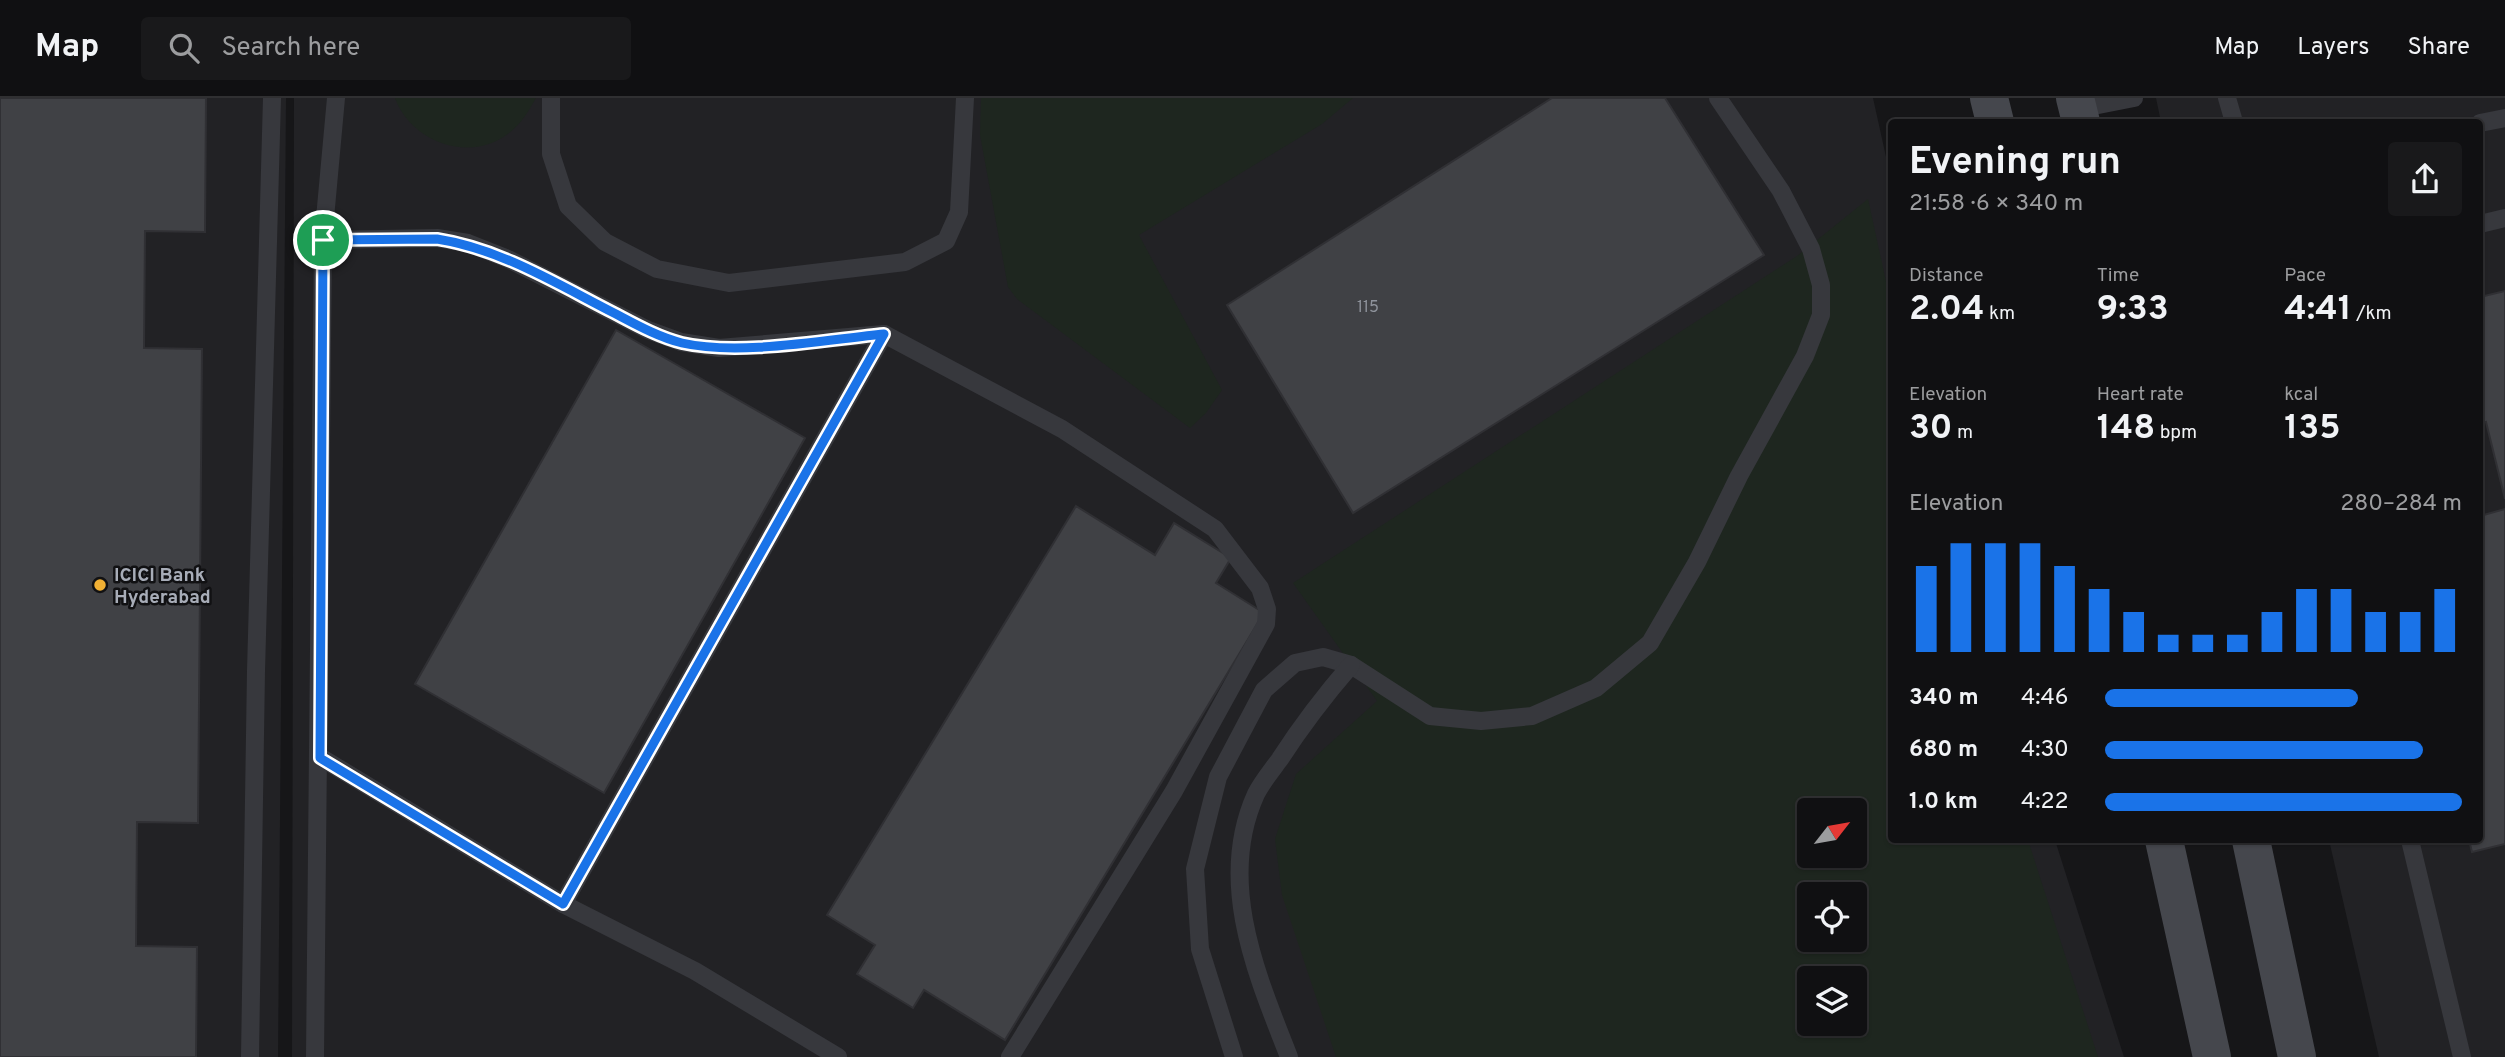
<!DOCTYPE html>
<html lang="en">
<head>
<meta charset="utf-8">
<style>
	body { margin:0; font-family:Overpass,sans-serif; background:#19191b; color:#f1f3f6; height:100vh; display:flex; flex-direction:column; font-size:26px; white-space:nowrap }
	* { box-sizing:border-box; margin:0 }
	p { font-size:23px; color:#9c9d9f }
	.icon { flex:none; width:38px; height:38px; fill:none; stroke:currentColor; stroke-width:2; stroke-linecap:round; stroke-linejoin:round }
	.map { position:relative; flex:1; overflow:hidden }
	.drawer { position:absolute; left:1888px; top:21px; width:595px; height:724px; display:flex; flex-direction:column; background:#101012; border-radius:7px; box-shadow:0 2px 5px #0004,0 0 0 2px #303032 }
	.drawer>* { flex:none }
	.needle { width:46px; rotate:59deg }
	.buttons { position:absolute; left:1797px; top:700px; display:grid; gap:14px }
	.buttons a { display:grid; place-items:center; width:70px; height:70px; border-radius:7px; background:#101012; box-shadow:0 2px 5px #0004,0 0 0 2px #303032; font-size:35px }
	.pin { position:absolute; display:grid; place-items:center; width:60px; height:60px; color:#fff; margin:-30px; border:4px solid #fff; border-radius:50%; box-shadow:0 2px 7px #0007 }
	.round { display:grid; place-items:center; flex:none; width:74px; height:74px; border-radius:7px; background:#19191b }
	.summary { display:flex; align-items:center; justify-content:space-between; height:119px; padding:0 21px }
	h1 { font-size:38px; font-weight:700; line-height:52px }
	.stats { display:grid; grid-template-columns:repeat(3,1fr); gap:10px; height:119px; padding:7px 21px }
	.stats div { display:grid; align-content:center }
	.stats b { font-size:35px; font-weight:700 }
	.stats small { font-size:19px; font-weight:400 }
	.stats p { font-size:19px }
	.chart { height:196px; padding:14px 21px }
	.chart p { display:flex; justify-content:space-between }
	.chart svg { width:100%; height:126px; margin-top:7px; stroke:#1a73e8; stroke-width:6 }
	ul { padding:0 21px; list-style:none; font-size:23px }
	li { display:grid; grid-template-columns:112px 84px 1fr; align-items:center; height:52px }
	li i { height:18px; border-radius:9px; background:#1a73e8 }
	header { display:flex; align-items:center; gap:42px; box-sizing:border-box; height:98px; padding:0 35px; background:#101012; border-bottom:2px solid #303032 }
	header strong { font-size:33px }
	nav { display:flex; gap:38px; margin-inline-start:auto; font-size:24px }
	.search { width:490px; height:63px; background:#19191b; display:flex; align-items:center; gap:18px; box-sizing:border-box; padding:0 24px; border-radius:7px; color:#9c9d9f; font-size:26px }
	.map>svg:first-child { display:block }
	.built { fill:#222225; fill-rule:evenodd }
	.green { fill:#1e261f; fill-rule:evenodd }
	.building { fill:#404145; stroke:#303034; stroke-width:2 }
	.lines { fill:none; stroke-linecap:round; stroke-linejoin:round }
	.service { stroke:#37383d; stroke-width:18 }
	.secondary { stroke:#45474d; stroke-width:38 }
	.route-casing { stroke:#fff; stroke-width:14 }
	.route { stroke:#1a73e8; stroke-width:9 }
	.poi-dot { fill:#f2b134; stroke:#111113; stroke-width:2.5 }
	.labels { text-anchor:middle; stroke-width:5; stroke-linejoin:round; paint-order:stroke }
	.number-label { font-size:16px; fill:#8e929b }
	.poi-label { font-size:19px; font-weight:bold; fill:#a8adb8; stroke:#111113; text-anchor:start }
</style>
</head>
<body>
<header>
<strong>Map</strong>
<div class="search"><svg class="icon" aria-label="search" viewBox="0 0 24 24"><circle cx="10" cy="10" r="6"/><path d="M15 15l6 6"/></svg>Search here</div>
<nav><a>Map</a><a>Layers</a><a>Share</a></nav>
</header>
<div class="map">
<svg width="2505" height="959" viewBox="0 0 2505 959">
	<rect width="100%" height="100%" fill="#161618"/>
	<g class="built">
		<path d="M0 0H286L278 959H0Z"/>
		<path d="M294 0H1873L1892 86V742H2055L2124 959H292ZM1810 712H1855V758H1810ZM1810 796H1855V842H1810ZM1810 880H1855V926H1810Z"/>
		<path d="M2156 0H2505V959H2379L2329 742H2480V24H2161Z"/>
	</g>
	<g class="green">
		<path d="M395 0H536C528 14 522 25 509 35 470 66 411 44 395 0Z"/>
		<path d="M981 0H1353L1322 26 1139 137 1222 292 1206 315 1190 330 1017 201 1008 189 980 37Z"/>
		<path d="M1868 101 1892 211V742H2028L2098 959H1336L1282 797 1275 741 1296 676 1377 603 1293 485 1797 158ZM1810 712H1855V758H1810ZM1810 796H1855V842H1810ZM1810 880H1855V926H1810Z"/>
	</g>
	<g class="building">
		<path d="M0 0H206L205 134 145 133 144 250 202 251 198 725 137 724 136 848 197 849 196 959H0Z"/>
		<path d="M1552 0H1665L1764 157 1353 415 1227 207Z"/>
		<path d="M2505 193V401L2486 324 2480 325V199Z"/>
		<path d="M616 232 805 340 604 695 415 586Z"/>
		<path d="M1076 408 1155 457 1174 425 1231 460 1216 485 1264 515 1005 942 924 892 913 910 857 876 875 847 827 817Z"/>
		<path d="M2505 411V746L2472 754 2469 742H2480V557L2483 556 2480 541V418Z"/>
	</g>
	<g class="lines">
		<g class="service">
			<path d="M551 0V56L568 108 605 144 657 171 729 185 905 164 946 143 959 114 965 0"/>
			<path d="M2227 0 2234 24"/>
			<path d="M2078 11 2134 0"/>
			<path d="M2480 25 2505 20"/>
			<path d="M2480 126 2505 120"/>
			<path d="M323 142 437 140 468 145 508 161 648 232 681 244 719 250 884 236"/>
			<path d="M320 659 563 806 695 873 838 959"/>
			<path d="M2410 742 2462 959"/>
			<path d="M563 806 884 236 1062 331 1215 431 1260 490 1267 511 1266 526 1174 693 1010 959"/>
			<path d="M250 959 256 573 272 0"/>
			<path d="M315 959 323 142 336 0"/>
			<path d="M1234 959 1200 851 1195 771 1218 679 1264 592 1295 565 1323 559 1351 567 1430 618 1481 623 1532 618 1596 590 1650 545 1697 464 1739 378 1805 258 1821 217V187L1811 151 1781 93 1718 0"/>
			<path d="M1289 959C1257 877 1216 784 1256 696 1262 684 1272 672 1280 661 1302 627 1325 597 1351 567"/>
		</g>
		<g class="secondary">
			<path d="M1989 0 1995 24"/>
			<path d="M2075 0 2081 24"/>
			<path d="M2164 742 2212 959"/>
			<path d="M2251 742 2297 959"/>
		</g>
	</g>
	<g class="lines">
		<g class="route-casing">
			<path id="route" d="M437 141C501 151 557 186 614 215 635 226 658 239 682 245 739 258 824 242 884 236L563 806 320 660 323 142Z"/>
		</g>
		<use href="#route" class="route"/>
	</g>
	<circle class="poi-dot" cx="100" cy="487" r="7"/>
	<g class="labels">
		<g class="number-label">
			<text x="1368" y="214">115</text>
		</g>
		<g class="poi-label">
			<text x="114" y="483">ICICI Bank<tspan x="114" dy="22">Hyderabad</tspan></text>
		</g>
	</g>
</svg>
<div class="buttons">
<a><svg class="needle" viewBox="-14 -14 28 28"><path d="M0-13l5 13h-10z" fill="#e53935"/><path d="M0 13l5-13h-10z" fill="#9c9d9f"/></svg></a>
<a><svg class="icon" aria-label="locate" viewBox="0 0 24 24"><circle cx="12" cy="12" r="6"/><path d="M12 2v4M12 18v4M2 12h4M18 12h4"/></svg></a>
<a><svg class="icon" aria-label="layers" viewBox="0 0 24 24"><path d="M12 4l9 5-9 5-9-5zM3 14l9 5 9-5"/></svg></a>
</div>
<div class="pin" style="left:323px;top:142px;background:#1e9e55"><svg class="icon" aria-label="arrive" viewBox="0 0 24 24"><path d="M6 21V4h12l-3 4 3 4H6"/></svg></div>
<section class="drawer">
<div class="summary"><div><h1>Evening run</h1><p>21:58 · 6 × 340 m</p></div><a class="round"><svg class="icon" aria-label="share" viewBox="0 0 24 24"><path d="M12 15V3M7 8l5-5 5 5M5 13v7h14v-7"/></svg></a></div>
<div class="stats">
<div><p>Distance</p><b>2.04<small> km</small></b></div>
<div><p>Time</p><b>9:33</b></div>
<div><p>Pace</p><b>4:41<small> /km</small></b></div>
</div>
<div class="stats">
<div><p>Elevation</p><b>30<small> m</small></b></div>
<div><p>Heart rate</p><b>148<small> bpm</small></b></div>
<div><p>kcal</p><b>135</b></div>
</div>
<div class="chart"><p><span>Elevation</span>280–284 m</p>
<svg viewBox="0 0 160 44" preserveAspectRatio="none"><path d="M5 44V14M15 44V6M25 44V6M35 44V6M45 44V14M55 44V22M65 44V30M75 44V38M85 44V38M95 44V38M105 44V30M115 44V22M125 44V22M135 44V30M145 44V30M155 44V22"/></svg>
</div>
<ul>
<li><b>340 m</b>4:46<i style="width:71%"></i></li>
<li><b>680 m</b>4:30<i style="width:89%"></i></li>
<li><b>1.0 km</b>4:22<i style="width:100%"></i></li>
</ul>
</section>
</div>
</body>
</html>
